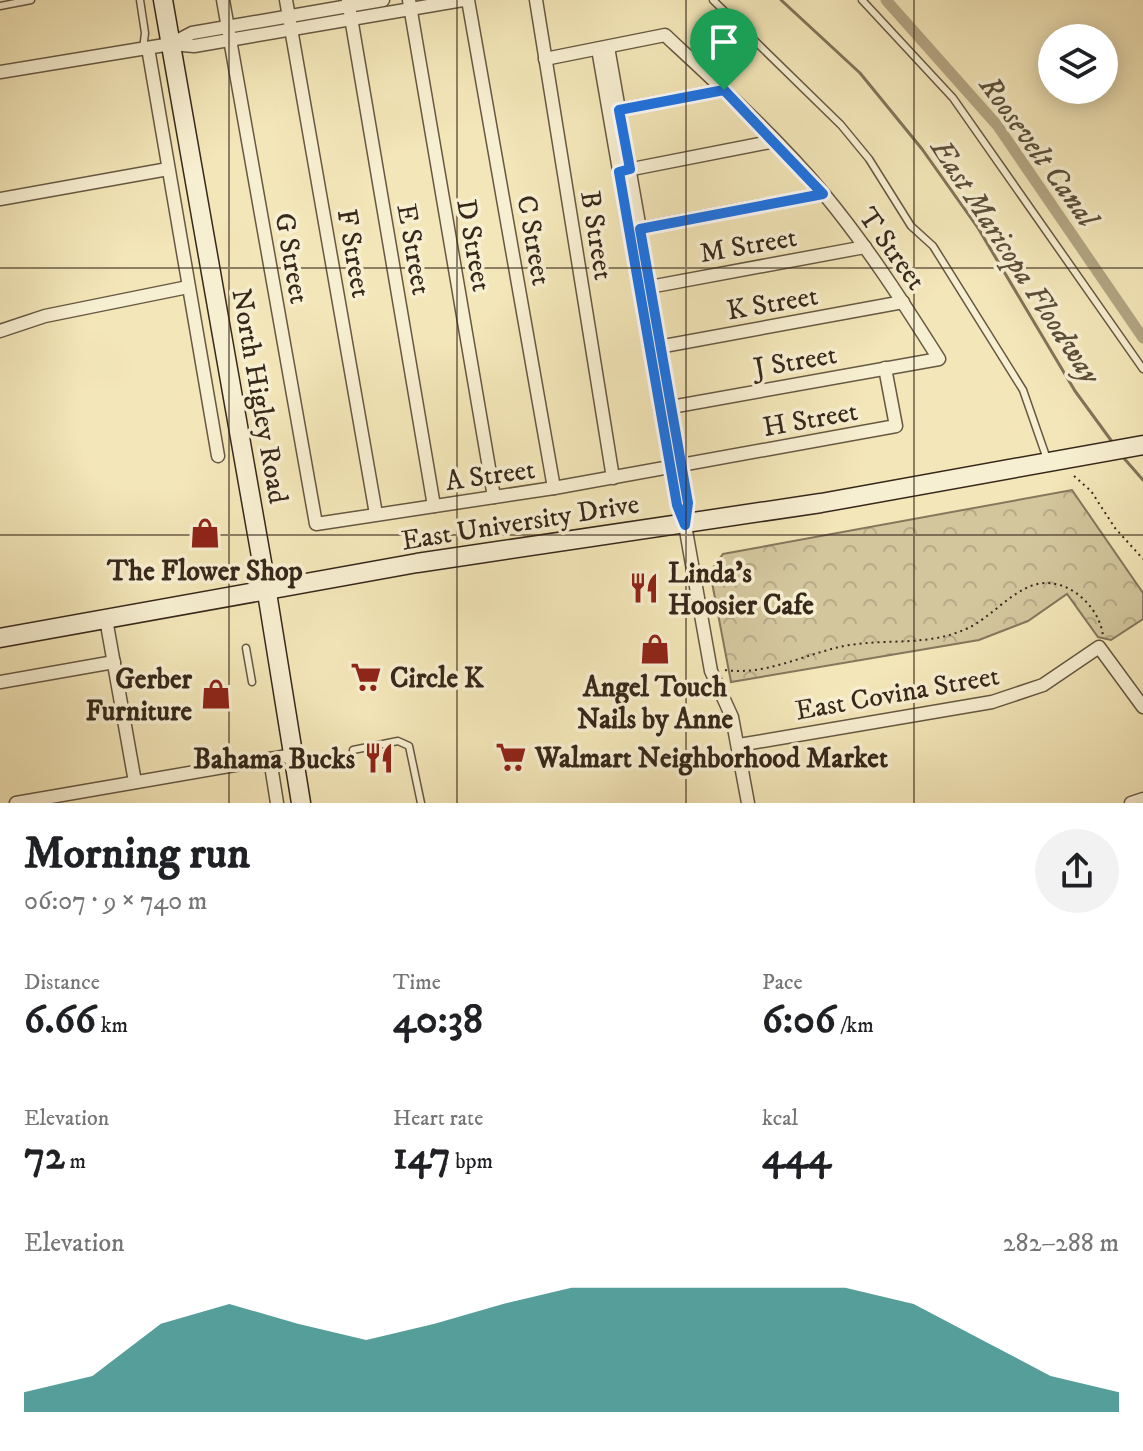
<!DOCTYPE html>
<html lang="en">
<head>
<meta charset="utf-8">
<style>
	body { margin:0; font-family:"IM FELL DW Pica",serif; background:#f2f2f2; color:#202124; height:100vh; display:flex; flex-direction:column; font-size:30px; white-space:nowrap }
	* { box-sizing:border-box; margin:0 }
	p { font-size:26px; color:#757577 }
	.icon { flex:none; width:44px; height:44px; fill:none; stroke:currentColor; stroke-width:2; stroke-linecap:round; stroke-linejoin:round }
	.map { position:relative; height:803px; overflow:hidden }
	.drawer { display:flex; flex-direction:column; background:#fff; flex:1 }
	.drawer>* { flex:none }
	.fabs { position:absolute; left:1038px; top:24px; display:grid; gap:16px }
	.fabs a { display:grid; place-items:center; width:80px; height:80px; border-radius:50%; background:#fff; box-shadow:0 4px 20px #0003; font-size:40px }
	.pin { position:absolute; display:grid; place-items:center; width:68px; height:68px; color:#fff; margin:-82px -34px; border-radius:50% 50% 50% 0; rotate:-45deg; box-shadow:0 0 8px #0007 }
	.pin .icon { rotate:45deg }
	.round { display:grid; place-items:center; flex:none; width:84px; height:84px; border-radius:42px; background:#f2f2f2 }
	.summary { display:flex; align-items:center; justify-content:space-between; height:136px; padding:0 24px }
	h1 { font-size:44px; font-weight:700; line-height:60px }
	.metrics { display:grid; grid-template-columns:repeat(3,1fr); gap:12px; height:136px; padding:8px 24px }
	.metrics div { display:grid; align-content:center }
	.metrics b { font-size:40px; font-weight:700 }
	.metrics small { font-size:22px; font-weight:400 }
	.metrics p { font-size:22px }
	.chart { height:224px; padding:16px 24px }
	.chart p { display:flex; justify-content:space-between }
	.chart svg { width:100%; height:144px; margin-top:8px; fill:#0f766e; opacity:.7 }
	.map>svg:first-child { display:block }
	.park { fill:url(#park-crowns); stroke:#85775c; stroke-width:2 }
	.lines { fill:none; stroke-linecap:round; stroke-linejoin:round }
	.stream { stroke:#817359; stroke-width:3 }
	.canal { stroke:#b3a583; stroke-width:11 }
	.service-casing { stroke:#665842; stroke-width:9 }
	.minor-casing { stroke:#665842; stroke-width:15 }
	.secondary-casing { stroke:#37281b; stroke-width:21 }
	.path { stroke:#37281b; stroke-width:2; stroke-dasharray:2 4; stroke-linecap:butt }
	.service { stroke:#f7efd1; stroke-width:6 }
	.minor { stroke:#f7efd1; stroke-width:12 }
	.secondary { stroke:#f7efd1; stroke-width:18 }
	.route-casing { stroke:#fff; stroke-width:16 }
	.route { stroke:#1a73e8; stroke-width:10 }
	.grid { fill:none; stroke:#37281b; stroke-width:2; stroke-opacity:0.55 }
	.labels { text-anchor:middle; stroke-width:7; stroke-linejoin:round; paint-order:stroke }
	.street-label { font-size:28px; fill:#37281b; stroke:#f7efd1 }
	.poi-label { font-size:28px; font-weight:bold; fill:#37281b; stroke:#f7efd1; text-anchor:start }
	.water-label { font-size:30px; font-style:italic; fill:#5c4e3a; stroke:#f7efd1 }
</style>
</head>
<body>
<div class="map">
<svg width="1143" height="803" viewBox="0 0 1143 803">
	<defs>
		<pattern id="park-crowns" width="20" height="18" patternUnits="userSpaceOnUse" patternTransform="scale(2)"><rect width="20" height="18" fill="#d3c69d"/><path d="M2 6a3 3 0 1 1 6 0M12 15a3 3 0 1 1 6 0" fill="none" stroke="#b6aa87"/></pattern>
	</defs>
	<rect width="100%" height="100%" fill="#f3e6b8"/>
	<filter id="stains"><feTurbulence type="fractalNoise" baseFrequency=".0025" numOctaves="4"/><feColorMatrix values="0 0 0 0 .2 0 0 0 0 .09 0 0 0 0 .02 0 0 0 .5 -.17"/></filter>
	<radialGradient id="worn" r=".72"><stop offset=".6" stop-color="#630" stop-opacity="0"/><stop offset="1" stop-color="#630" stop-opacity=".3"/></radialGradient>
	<path class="park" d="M1072 490 1143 593V619L1111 640 1098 637 1067 594 1028 621 979 640 731 682 710 572 723 554Z"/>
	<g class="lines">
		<g class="stream">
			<path d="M781 0 860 73 922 149 978 228 1075 391 1113 443"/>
			<path d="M1122 456 1143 480"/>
		</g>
		<path class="canal" d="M886 0 997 125 1143 338"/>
		<g class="service-casing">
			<g id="service">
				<path d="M140 0 145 33 143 49"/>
				<path d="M713 0 841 125 869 159 911 226 933 246 1023 390 1047 459"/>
				<path d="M862 0 953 98 1143 369"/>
				<path d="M0 6 31 0"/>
				<path d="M246 648 252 682"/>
				<path d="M353 750 398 741 409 746 421 803"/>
			</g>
		</g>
		<g class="minor-casing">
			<g id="minor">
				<path d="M223 0 316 524 554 488 896 426 885 368"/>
				<path d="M286 0 376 514"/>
				<path d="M348 0 434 506"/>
				<path d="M409 0 494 497"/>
				<path d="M468 0 554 488"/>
				<path d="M536 0 613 478"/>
				<path d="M171 44 192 33 383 0"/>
				<path d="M608 47 688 503 686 522"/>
				<path d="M148 48 218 456"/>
				<path d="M598 49 677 505 685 525 711 671 732 717 748 803"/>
				<path d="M545 59 665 35C720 86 776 137 824 194 867 246 903 302 939 359L660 409"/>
				<path d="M0 72 171 44 194 46 463 0"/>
				<path d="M612 111 724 90"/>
				<path d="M622 171 775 141"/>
				<path d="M0 199 168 169"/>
				<path d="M633 230 823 194"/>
				<path d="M644 288 865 247"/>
				<path d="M0 331 45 316 188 287"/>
				<path d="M653 348 903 302"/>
				<path d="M106 619 135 782"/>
				<path d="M0 682 114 662"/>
				<path d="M739 745 992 702 1043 685 1099 647 1143 707"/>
				<path d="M270 759 277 803"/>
				<path d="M16 803 293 755"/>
				<path d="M1131 803 1143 799"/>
			</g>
		</g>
		<g class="secondary-casing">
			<g id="secondary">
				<path d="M163 0 263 568 301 803"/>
				<path d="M0 638 417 563 821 503 1143 445"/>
			</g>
		</g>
		<g class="path">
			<path d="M1074 476 1091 491 1115 528 1143 559"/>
			<path d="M725 670C765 676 805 654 844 646 885 638 926 647 966 629 992 618 1016 584 1045 583 1073 582 1100 609 1103 636"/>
		</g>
		<use href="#service" class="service"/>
		<use href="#minor" class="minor"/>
		<use href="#secondary" class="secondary"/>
	</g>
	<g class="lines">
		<g class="route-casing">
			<path id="route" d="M724 90 823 194 640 229 688 503 685 525 677 505 619 172 630 169 619 110Z"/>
		</g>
		<use href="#route" class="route"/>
	</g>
	<path class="grid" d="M229 0V803M457 0V803M686 0V803M914 0V803M0 268H1143M0 535H1143"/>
	<defs>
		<g id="shop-bare" transform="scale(2.4)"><path d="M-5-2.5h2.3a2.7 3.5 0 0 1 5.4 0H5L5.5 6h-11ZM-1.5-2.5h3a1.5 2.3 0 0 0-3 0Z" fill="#8f2418" stroke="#f7efd1" stroke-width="2.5" paint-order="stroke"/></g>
		<g id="restaurant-bare" transform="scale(2.4)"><path d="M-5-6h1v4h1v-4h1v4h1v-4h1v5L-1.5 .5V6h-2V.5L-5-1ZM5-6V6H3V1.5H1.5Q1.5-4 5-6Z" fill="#8f2418" stroke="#f7efd1" stroke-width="2.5" paint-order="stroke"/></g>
		<g id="supermarket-bare" transform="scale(2.4)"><path d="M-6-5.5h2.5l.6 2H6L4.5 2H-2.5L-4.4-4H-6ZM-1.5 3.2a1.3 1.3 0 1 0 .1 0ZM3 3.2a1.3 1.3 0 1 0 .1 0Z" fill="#8f2418" stroke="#f7efd1" stroke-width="2.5" paint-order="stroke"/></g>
	</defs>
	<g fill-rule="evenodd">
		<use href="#shop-bare" x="205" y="533"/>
		<use href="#restaurant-bare" x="644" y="588"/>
		<use href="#shop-bare" x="655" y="649"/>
		<use href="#supermarket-bare" x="366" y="677"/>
		<use href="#shop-bare" x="216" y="694"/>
		<use href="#supermarket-bare" x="511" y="757"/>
		<use href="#restaurant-bare" x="379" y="758"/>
	</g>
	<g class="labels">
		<g class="street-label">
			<text transform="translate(598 235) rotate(81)" y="10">B Street</text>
			<text transform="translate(535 240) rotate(80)" y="10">C Street</text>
			<text transform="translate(748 244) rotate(-10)" y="10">M Street</text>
			<text transform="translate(475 245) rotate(80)" y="10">D Street</text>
			<text transform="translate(893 248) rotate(54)" y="10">T Street</text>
			<text transform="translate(415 249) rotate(80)" y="10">E Street</text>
			<text transform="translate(355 253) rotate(80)" y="10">F Street</text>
			<text transform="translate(293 258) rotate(80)" y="10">G Street</text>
			<text transform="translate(772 302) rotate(-10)" y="10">K Street</text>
			<text transform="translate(795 360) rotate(-10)" y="10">J Street</text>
			<text transform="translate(261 396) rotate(80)" y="10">North Higley Road</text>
			<text transform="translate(810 418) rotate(-10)" y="10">H Street</text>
			<text transform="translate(490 474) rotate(-8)" y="10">A Street</text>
			<text transform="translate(520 521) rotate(-9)" y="10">East University Drive</text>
			<text transform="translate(897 692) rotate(-10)" y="10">East Covina Street</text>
		</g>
		<g class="poi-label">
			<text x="205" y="580" text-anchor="middle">The Flower Shop</text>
			<text x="668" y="582">Linda's<tspan x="668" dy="32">Hoosier Cafe</tspan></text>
			<text x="390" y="687">Circle K</text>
			<text x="192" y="688" text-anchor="end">Gerber<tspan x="192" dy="32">Furniture</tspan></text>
			<text x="655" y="696" text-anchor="middle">Angel Touch<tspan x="655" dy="32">Nails by Anne</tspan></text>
			<text x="535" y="767">Walmart Neighborhood Market</text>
			<text x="355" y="768" text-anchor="end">Bahama Bucks</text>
		</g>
		<g class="water-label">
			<text transform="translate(1039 151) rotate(54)" y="10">Roosevelt Canal</text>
			<text transform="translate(1016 261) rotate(57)" y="10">East Maricopa Floodway</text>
		</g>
	</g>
	<rect width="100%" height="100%" filter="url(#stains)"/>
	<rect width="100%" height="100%" fill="url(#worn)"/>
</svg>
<div class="fabs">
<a><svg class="icon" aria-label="layers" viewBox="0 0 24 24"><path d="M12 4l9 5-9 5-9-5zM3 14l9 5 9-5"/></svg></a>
</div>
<div class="pin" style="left:724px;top:90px;background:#1e9e55"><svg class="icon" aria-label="arrive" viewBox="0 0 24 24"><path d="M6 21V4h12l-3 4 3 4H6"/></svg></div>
</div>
<section class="drawer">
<div class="summary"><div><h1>Morning run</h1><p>06:07 · 9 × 740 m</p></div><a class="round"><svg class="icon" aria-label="share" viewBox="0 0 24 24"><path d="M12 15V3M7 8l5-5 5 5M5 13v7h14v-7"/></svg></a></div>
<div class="metrics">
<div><p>Distance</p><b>6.66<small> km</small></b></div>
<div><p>Time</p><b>40:38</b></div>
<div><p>Pace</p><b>6:06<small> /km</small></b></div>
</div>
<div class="metrics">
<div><p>Elevation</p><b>72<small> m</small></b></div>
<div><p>Heart rate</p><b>147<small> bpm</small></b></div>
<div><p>kcal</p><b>444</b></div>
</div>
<div class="chart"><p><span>Elevation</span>282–288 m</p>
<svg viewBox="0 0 160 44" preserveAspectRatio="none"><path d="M0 44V38L10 33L20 17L30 11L40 17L50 22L60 17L70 11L80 6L90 6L100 6L110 6L120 6L130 11L140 22L150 33L160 38V44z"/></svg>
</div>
</section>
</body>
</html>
